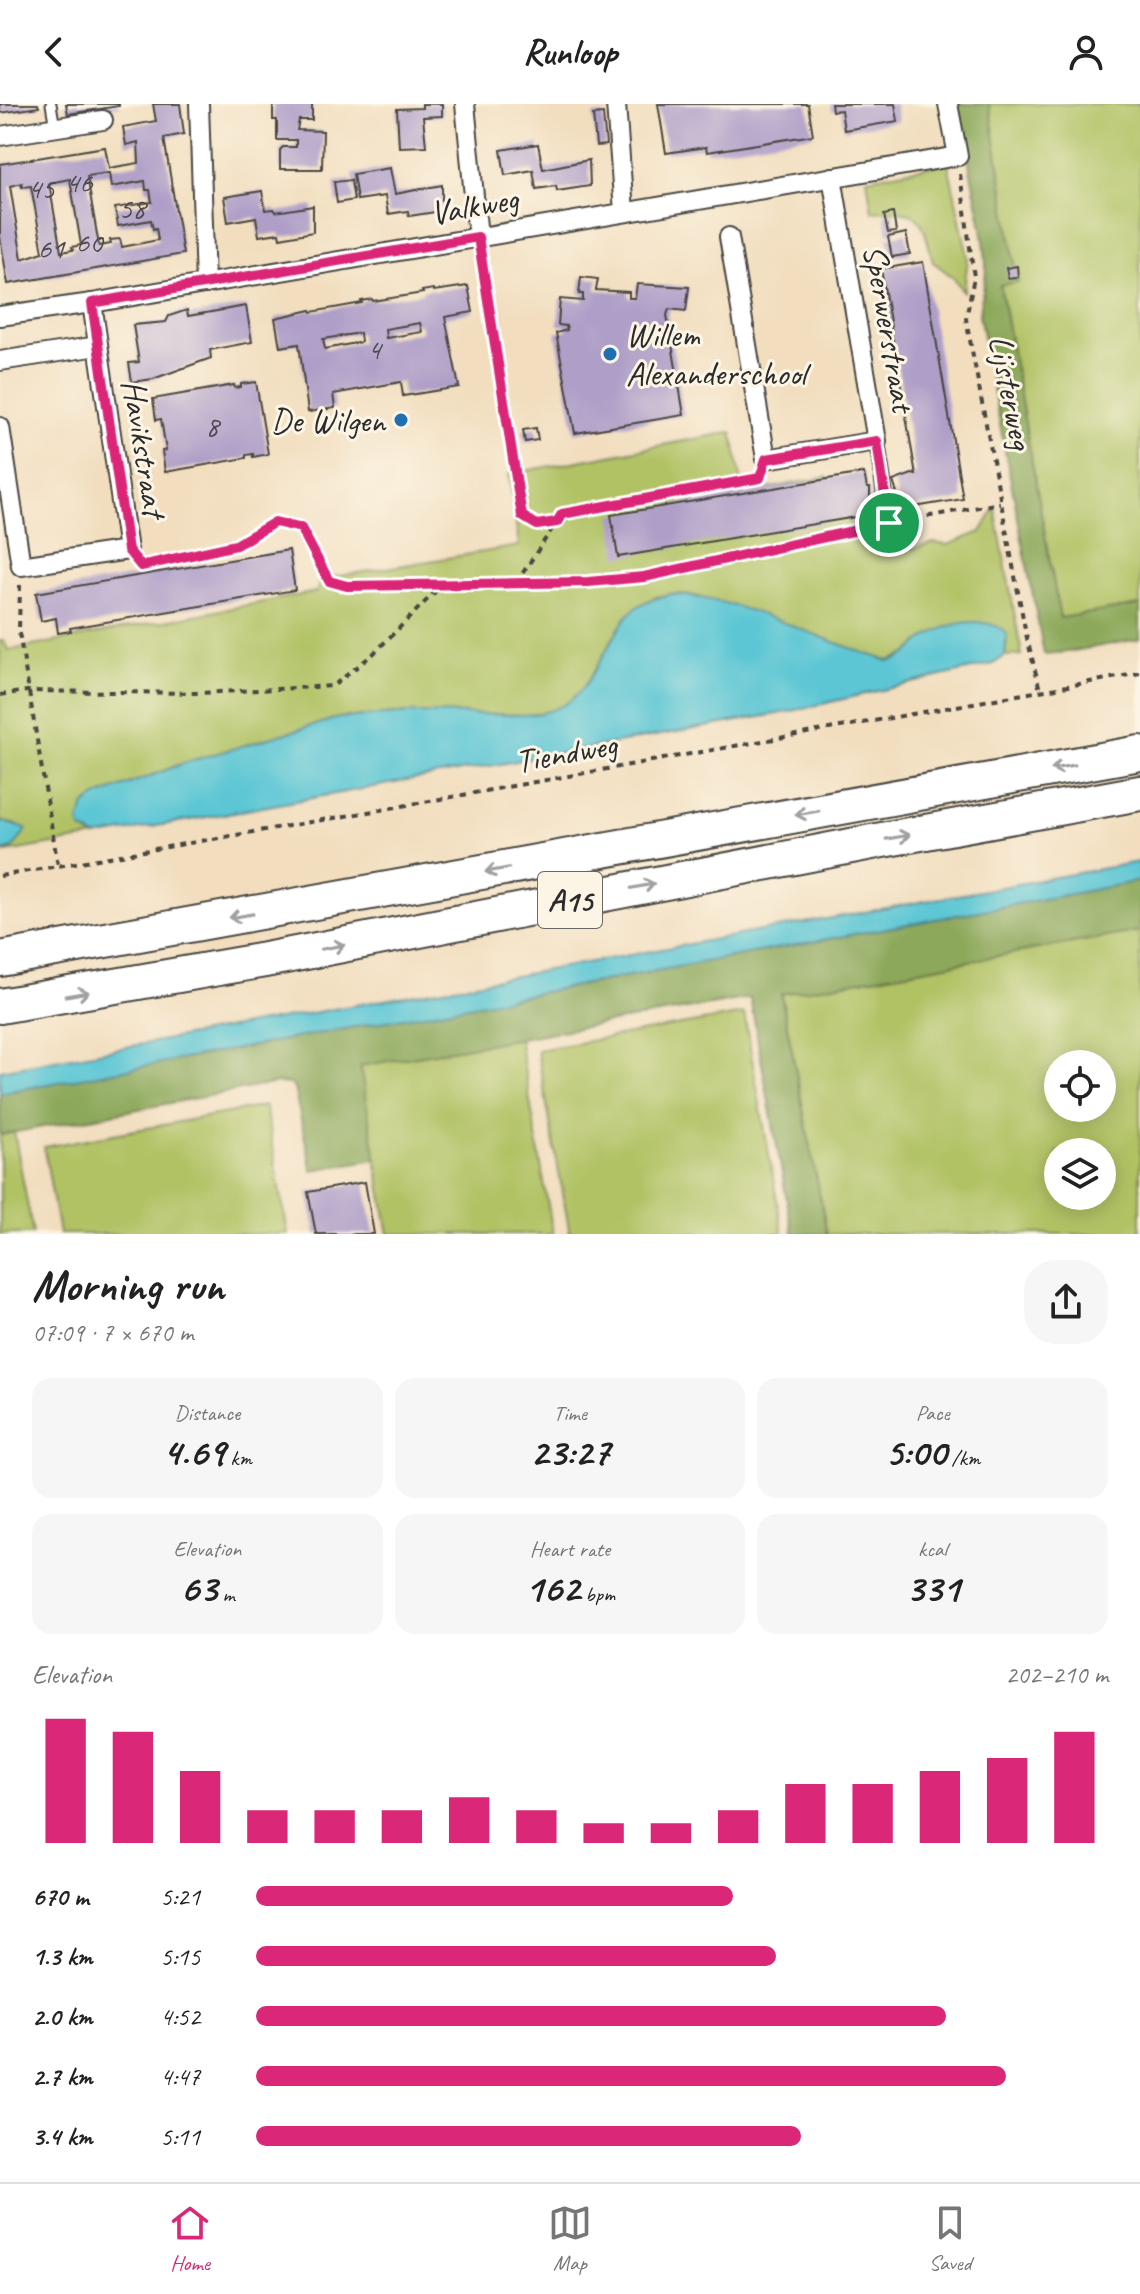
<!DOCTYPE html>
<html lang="en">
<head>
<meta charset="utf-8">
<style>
	body { margin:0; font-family:Caveat,sans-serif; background:#f6f6f6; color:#222; height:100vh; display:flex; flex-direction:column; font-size:30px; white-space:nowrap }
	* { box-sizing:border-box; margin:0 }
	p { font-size:26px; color:#767676 }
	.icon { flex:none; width:44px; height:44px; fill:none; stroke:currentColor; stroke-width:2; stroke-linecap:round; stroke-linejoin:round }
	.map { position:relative; height:1130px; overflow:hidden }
	.drawer { display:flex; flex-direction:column; background:#fff; flex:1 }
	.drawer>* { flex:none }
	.fabs { position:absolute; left:1044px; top:946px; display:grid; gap:16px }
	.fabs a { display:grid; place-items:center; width:72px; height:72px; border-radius:50%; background:#fff; box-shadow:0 4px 20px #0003; font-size:40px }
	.pin { position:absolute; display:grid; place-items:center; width:68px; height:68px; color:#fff; margin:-34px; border:4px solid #fff; border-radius:50%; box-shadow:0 2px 8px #0007 }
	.round { display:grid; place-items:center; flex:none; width:84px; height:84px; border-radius:32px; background:#f6f6f6 }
	.head { display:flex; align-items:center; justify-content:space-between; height:136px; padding:0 32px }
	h1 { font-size:44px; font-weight:800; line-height:60px }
	.stats { display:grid; grid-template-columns:repeat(3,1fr); gap:12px; height:136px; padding:8px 32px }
	.stats div { display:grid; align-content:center; border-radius:20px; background:#f6f6f6; text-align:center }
	.stats b { font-size:40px; font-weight:800 }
	.stats small { font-size:22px; font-weight:400 }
	.stats p { font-size:22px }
	.chart { height:224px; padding:16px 32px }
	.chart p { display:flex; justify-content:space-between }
	.chart svg { width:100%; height:144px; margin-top:8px; stroke:#db2777; stroke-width:6 }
	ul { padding:0 32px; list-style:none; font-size:26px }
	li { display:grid; grid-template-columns:128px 96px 1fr; align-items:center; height:60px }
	li i { height:20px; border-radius:10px; background:#db2777 }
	header { display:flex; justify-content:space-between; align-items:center; height:104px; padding:0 32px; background:#fff; font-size:36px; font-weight:800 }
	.menu { display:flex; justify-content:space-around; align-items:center; height:112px; border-top:2px solid #e0e0e0; background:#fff; font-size:22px; color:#767676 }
	.menu a { display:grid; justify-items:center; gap:4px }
	.menu .on { color:#db2777 }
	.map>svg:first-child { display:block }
	.green { fill:#b1c265; stroke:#6e7648; stroke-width:2; fill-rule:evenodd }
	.forest { fill:#8ca85a; stroke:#5c6a42; stroke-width:2 }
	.water { fill:#5bc6d4; stroke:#437880; stroke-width:2 }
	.building { fill:#ae9ec8; fill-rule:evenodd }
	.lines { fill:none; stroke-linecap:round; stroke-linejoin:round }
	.service-casing { stroke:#494641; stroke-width:13 }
	.pedestrian-casing { stroke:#494641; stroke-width:18 }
	.minor-casing { stroke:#494641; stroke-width:22 }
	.motorway-casing { stroke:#494641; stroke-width:38 }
	.path { stroke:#494641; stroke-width:4; stroke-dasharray:6 6; stroke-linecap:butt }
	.service { stroke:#fff; stroke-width:9 }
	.pedestrian { stroke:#fff; stroke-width:14 }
	.minor { stroke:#fff; stroke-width:18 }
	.motorway { stroke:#fff; stroke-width:34 }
	.oneway { stroke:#a0a0a0 }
	.route-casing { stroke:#fff; stroke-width:16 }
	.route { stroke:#db2777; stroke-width:10 }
	.poi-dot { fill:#1f6fb2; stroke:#fcf5e5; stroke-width:3 }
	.labels { text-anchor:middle; stroke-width:6; stroke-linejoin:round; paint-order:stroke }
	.number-label { font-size:30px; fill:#4c4852 }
	.shield { fill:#fcf5e5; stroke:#6a6863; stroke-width:2 }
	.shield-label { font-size:32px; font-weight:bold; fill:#2b2b2b }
	.street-label { font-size:34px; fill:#2b2b2b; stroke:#fcf5e5 }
	.poi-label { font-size:34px; fill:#2b2b2b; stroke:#fcf5e5; text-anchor:start }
</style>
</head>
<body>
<header><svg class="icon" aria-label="back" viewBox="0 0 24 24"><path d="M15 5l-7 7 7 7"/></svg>Runloop<svg class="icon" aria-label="person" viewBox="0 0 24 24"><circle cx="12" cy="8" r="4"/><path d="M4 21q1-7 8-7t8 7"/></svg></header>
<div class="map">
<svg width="1140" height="1130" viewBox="0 0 1140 1130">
	<rect width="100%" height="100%" fill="#fcf5e5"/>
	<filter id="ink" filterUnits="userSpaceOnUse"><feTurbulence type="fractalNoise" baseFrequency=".0125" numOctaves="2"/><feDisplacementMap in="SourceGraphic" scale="16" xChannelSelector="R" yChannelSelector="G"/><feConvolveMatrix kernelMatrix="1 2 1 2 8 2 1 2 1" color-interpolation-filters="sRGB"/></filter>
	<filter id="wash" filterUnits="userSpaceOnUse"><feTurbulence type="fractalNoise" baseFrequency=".006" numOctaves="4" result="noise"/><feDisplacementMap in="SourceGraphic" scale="32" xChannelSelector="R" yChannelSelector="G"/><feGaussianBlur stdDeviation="1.8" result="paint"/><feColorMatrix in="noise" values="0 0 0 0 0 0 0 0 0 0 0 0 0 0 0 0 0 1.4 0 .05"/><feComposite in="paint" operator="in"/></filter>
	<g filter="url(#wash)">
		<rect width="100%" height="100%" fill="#f2debf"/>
		<g class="green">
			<path d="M989 0H1140V501L1060 515 1000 180 1018 178Z"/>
			<path d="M948 59 968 153 964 188 953 173 933 158C922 114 922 103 872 107L867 74Z"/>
			<path d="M732 328 742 379 750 378 752 388 827 373C831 394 847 410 856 429H862L878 443 896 446 913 445 934 439 948 441 981 428 995 404 1022 551 1005 552 1007 538 921 537 907 550 889 557C836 542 785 519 732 503 713 497 693 489 672 490 615 494 609 559 576 593 563 607 543 610 525 611L412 609 338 614 187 658 100 691 89 730 96 733 0 749 13 744 17 721 0 717V537H4L8 546 22 544 316 488 322 475 519 442 509 370Z"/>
			<path d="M1140 827V1130H827L781 890ZM1058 960H1102V1004H1058ZM1058 1048H1102V1092H1058Z"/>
			<path d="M744 910 783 1130H570L537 946Z"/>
			<path d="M519 934 553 1130H389L359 962Z"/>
			<path d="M265 1002 288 1130H59L44 1043Z"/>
			<path d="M14 1028 33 1130H0V1031Z"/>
		</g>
		<g class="forest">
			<path d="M951 0H989L1018 178 1000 181 1060 514 1140 501V535L1068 548 1044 550 979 211C980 193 987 177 986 161 985 125 974 89 968 53L957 46Z"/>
			<path d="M1140 777V827L781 890 827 1130H793L750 894 360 962 376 1055 312 1066 294 984 289 980 277 979 0 1031V989Z"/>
		</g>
		<g class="water">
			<path d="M671 490C742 494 820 537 889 557 903 556 910 547 920 538 937 525 956 517 978 518 988 519 999 521 1007 529L1005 552 993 560 788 608 96 733 81 725 79 718 85 701 100 691 187 658 338 614 412 609 525 611C581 607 587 576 614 534 619 525 624 514 631 508 642 497 657 494 671 490Z"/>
			<path d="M0 717 27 725 13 744 0 748Z"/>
			<path d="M1138 758 1140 759V777L0 989V966Z"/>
		</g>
		<g id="blocks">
			<g class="building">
				<path d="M0 0H38L39 3 0 9Z"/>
				<path d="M66 0H119V2L68 10Z"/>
				<path d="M153 0H180L184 30 164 34 183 150 8 180 0 132V60L105 43 109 64 139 59 138 38 126 41 123 23 156 17ZM109 69 111 83 145 77 146 86H150L152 98 115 104 118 122 151 116 153 125 156 124 158 136 122 143 120 135 110 136 111 140 99 142 87 72ZM70 75 81 141 72 143 73 146 61 148 49 79ZM22 79V83L31 82 43 148 22 155 10 82Z"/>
				<path d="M273 0H312V16H299L297 26 323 27 322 65H280V46L283 43H296V36H277V16H273Z"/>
				<path d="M422 0H442V12L423 13 426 42 399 43 397 5 422 4Z"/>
				<path d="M658 0H808L813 31 707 48 706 43 666 49Z"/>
				<path d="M831 0H895L898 17 844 26 841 6 832 7Z"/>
				<path d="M603 10 606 41 596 42 593 11Z"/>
				<path d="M538 40 543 65 589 56 590 82 557 87 556 82 536 85 533 66 505 71 501 46Z"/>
				<path d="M390 64 395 90 442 81V107L409 112 408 107 388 110 385 92 357 96 353 70Z"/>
				<path d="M351 76 354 96 337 99 334 78Z"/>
				<path d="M262 87 265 106 274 105 276 108 313 102V128L280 134 279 129 259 132 256 113 228 118 224 93Z"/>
				<path d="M893 109 896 128 888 129 884 111Z"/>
				<path d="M906 129 910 150 892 153 888 133Z"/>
				<path d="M923 158 963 395 902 405 893 377 912 370 916 371 881 165Z"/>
				<path d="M1017 162 1018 173 1008 174 1006 164Z"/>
				<path d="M581 173 598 175 596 186 629 188V194H635L637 180 689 183 686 207 669 205 667 211 684 311 575 329 556 229 567 226 566 222 558 221 560 195 583 197V190H579Z"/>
				<path d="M468 182 473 208 445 213 459 283 403 292 401 278 333 290 335 304 308 308 299 240 280 243 275 214 311 206 312 208 362 199 361 197 372 195 373 197 423 189 422 187 433 185 434 187ZM420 219 422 228 386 234 385 225ZM360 229 361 238 325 245 323 235Z"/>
				<path d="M246 202 252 238 210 246 211 254 153 275 132 278 129 259 139 258 133 221 166 218 169 212 187 206 188 212Z"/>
				<path d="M256 278 268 350 253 353V350L246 351V354L165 368 162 347 166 346 161 315 156 316 153 295 234 281 235 284 241 283V280Z"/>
				<path d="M536 324 538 336 525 338 523 326Z"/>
				<path d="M864 369 867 384H870V393L865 404 856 413 618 453 611 411Z"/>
				<path d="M289 446 295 486 70 524 71 527 58 529 56 514 41 517 36 489Z"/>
				<path d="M365 1078 374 1130H316L308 1088Z"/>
			</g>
		</g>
	</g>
	<g filter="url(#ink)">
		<use href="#blocks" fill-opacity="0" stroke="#494641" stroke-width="2"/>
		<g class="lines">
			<g class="service-casing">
				<path id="service" d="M51 0 55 24"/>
			</g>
			<g class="pedestrian-casing">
				<path id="pedestrian" d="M877 337 889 419"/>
			</g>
			<g class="minor-casing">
				<g id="minor">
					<path d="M199 0 205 180"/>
					<path d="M465 0 478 133"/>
					<path d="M616 0 624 108"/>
					<path d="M0 32 103 16"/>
					<path d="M729 133 766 355 877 337 832 73"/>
					<path d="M0 212 92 199 958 52 948 0"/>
					<path d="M0 257 98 242"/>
					<path d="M0 323 21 462 128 446 92 199"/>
				</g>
			</g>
			<g class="motorway-casing">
				<g id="motorway">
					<path d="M0 855 1140 649"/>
					<path d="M0 902 265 856 882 736 1140 689"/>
				</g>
			</g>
			<g class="path">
				<path d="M960 70 974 173 966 215 1026 530 1040 586"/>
				<path d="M480 151 522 412 537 421 557 418"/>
				<path d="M904 417 1000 399"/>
				<path d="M141 462 236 441 275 418 301 424 329 477 347 482 588 478 644 473 872 423"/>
				<path d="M516 479 562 410 760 372"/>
				<path d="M20 481 19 528 58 762"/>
				<path d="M0 591 27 587 200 589 333 582 373 550 441 482"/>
				<path d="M0 772 374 707 1140 569"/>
			</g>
			<use href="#service" class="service"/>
			<use href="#pedestrian" class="pedestrian"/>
			<use href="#minor" class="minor"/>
			<use href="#motorway" class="motorway"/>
		</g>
		<defs><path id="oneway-shaft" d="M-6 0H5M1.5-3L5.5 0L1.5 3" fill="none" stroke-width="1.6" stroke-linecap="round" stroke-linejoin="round" transform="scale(2)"/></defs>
		<g class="oneway">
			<use href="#oneway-shaft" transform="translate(1063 663) rotate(170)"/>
			<use href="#oneway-shaft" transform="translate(807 709) rotate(170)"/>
			<use href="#oneway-shaft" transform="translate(898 733) rotate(-10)"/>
			<use href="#oneway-shaft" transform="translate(497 766) rotate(170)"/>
			<use href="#oneway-shaft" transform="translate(643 782) rotate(-11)"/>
			<use href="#oneway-shaft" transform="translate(241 812) rotate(170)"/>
			<use href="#oneway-shaft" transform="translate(333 843) rotate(-11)"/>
			<use href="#oneway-shaft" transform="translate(77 890) rotate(-10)"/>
		</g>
	</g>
	<g class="lines" filter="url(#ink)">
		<g class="route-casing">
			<path id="route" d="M478 133 522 412 537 421 557 418 562 410 760 374 766 355 877 337 889 419 644 473 588 478 347 482 329 477 301 424 275 418 236 441 141 462 128 446 92 199Z"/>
		</g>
		<use href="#route" class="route"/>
	</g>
	<g class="poi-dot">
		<circle cx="610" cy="250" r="8"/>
		<circle cx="401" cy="316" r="8"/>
	</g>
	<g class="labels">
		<g class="number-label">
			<text x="79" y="88">46</text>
			<text x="41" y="94">45</text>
			<text x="132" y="114">58</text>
			<text x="89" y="148">60</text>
			<text x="51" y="154">61</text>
			<text x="374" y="255">4</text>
			<text x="212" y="332">8</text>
		</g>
		<rect class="shield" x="538" y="768" width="64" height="56" rx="6"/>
		<g class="shield-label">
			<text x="570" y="807">A15</text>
		</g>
		<g class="street-label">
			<text transform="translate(474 101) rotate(-10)" y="12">Valkweg</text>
			<text transform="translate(890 224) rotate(80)" y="12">Sperwerstraat</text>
			<text transform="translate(1012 288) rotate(79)" y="12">Lijsterweg</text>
			<text transform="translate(145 344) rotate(81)" y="12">Havikstraat</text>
			<text transform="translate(566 648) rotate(-10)" y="12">Tiendweg</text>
		</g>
		<g class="poi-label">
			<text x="626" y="242">Willem<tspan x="626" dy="39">Alexanderschool</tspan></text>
			<text x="385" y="328" text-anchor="end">De Wilgen</text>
		</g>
	</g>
</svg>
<div class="fabs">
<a><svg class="icon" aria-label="locate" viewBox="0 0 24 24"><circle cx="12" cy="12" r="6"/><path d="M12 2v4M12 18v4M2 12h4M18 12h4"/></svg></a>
<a><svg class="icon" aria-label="layers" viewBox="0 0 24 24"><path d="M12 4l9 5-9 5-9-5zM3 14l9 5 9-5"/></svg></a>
</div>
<div class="pin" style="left:889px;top:419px;background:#1e9e55"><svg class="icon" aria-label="arrive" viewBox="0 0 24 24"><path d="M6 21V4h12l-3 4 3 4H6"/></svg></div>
</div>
<section class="drawer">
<div class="head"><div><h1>Morning run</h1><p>07:09 · 7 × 670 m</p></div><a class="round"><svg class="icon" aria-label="share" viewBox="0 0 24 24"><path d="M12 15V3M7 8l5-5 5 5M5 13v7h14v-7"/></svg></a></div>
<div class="stats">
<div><p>Distance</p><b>4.69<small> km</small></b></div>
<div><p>Time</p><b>23:27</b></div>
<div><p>Pace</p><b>5:00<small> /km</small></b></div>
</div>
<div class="stats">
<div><p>Elevation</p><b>63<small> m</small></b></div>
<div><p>Heart rate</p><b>162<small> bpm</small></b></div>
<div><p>kcal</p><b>331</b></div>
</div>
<div class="chart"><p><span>Elevation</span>202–210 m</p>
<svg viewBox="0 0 160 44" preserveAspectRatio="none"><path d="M5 44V6M15 44V10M25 44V22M35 44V34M45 44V34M55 44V34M65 44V30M75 44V34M85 44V38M95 44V38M105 44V34M115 44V26M125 44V26M135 44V22M145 44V18M155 44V10"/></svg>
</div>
<ul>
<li><b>670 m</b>5:21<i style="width:56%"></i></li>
<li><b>1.3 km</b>5:15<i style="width:61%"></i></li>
<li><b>2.0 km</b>4:52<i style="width:81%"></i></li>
<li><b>2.7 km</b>4:47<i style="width:88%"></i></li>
<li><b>3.4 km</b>5:11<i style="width:64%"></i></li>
</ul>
</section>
<nav class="menu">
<a class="on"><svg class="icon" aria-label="home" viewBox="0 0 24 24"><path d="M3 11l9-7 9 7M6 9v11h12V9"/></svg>Home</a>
<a><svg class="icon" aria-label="map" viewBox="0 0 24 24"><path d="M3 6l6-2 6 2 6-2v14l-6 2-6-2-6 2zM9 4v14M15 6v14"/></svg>Map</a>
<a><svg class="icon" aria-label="saved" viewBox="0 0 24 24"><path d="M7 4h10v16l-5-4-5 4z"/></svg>Saved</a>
</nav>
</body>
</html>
